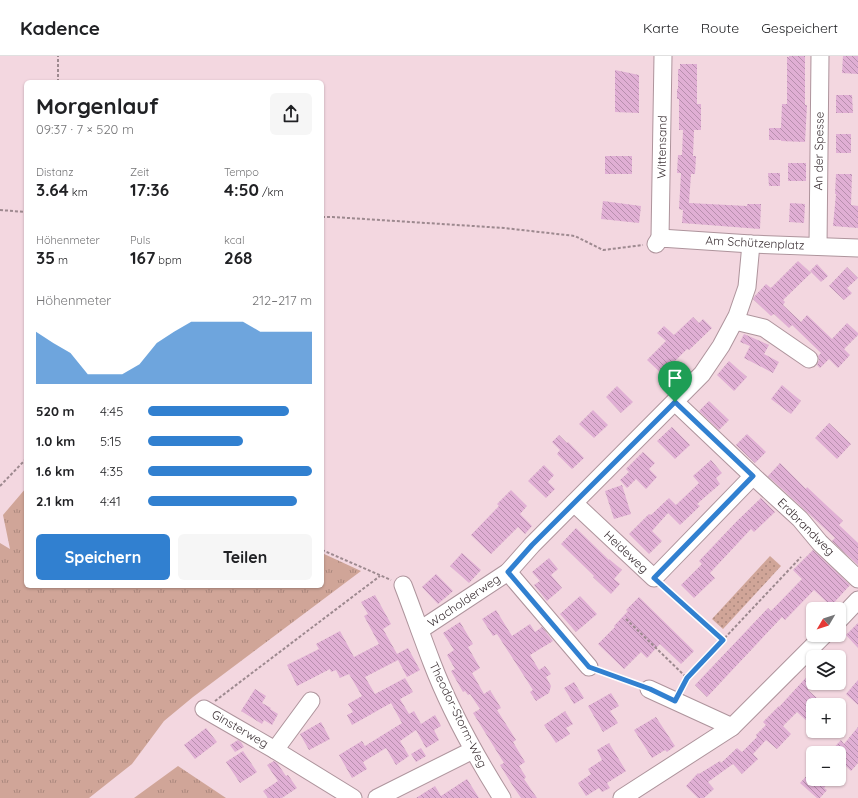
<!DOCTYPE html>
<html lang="de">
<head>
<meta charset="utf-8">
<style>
	body { margin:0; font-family:Quicksand,sans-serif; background:#f6f6f6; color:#202124; height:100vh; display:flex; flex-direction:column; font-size:15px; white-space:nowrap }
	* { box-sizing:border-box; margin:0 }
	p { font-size:13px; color:#757577 }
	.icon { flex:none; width:22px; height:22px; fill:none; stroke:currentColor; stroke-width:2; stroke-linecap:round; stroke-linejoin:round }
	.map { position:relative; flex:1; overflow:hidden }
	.side { position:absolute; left:24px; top:24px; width:300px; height:508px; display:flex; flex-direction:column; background:#fff; border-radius:6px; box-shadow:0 1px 3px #0004 }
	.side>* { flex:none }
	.needle { width:26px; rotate:231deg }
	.tools { position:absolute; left:806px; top:546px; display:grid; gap:8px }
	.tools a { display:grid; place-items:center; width:40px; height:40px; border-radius:6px; background:#fff; box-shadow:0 1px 3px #0004; font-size:20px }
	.pin { position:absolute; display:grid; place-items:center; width:34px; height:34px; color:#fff; margin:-41px -17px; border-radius:50% 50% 50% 0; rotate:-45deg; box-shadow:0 0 4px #0007 }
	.pin .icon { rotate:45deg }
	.round { display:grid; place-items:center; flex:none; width:42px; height:42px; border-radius:6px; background:#f6f6f6 }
	.overview { display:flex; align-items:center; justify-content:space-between; height:68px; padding:0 12px }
	h1 { font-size:22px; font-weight:700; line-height:30px }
	.figures { display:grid; grid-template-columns:repeat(3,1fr); gap:6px; height:68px; padding:4px 12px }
	.figures div { display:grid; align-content:center }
	.figures b { font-size:17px; font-weight:700 }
	.figures small { font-size:11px; font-weight:400 }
	.figures p { font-size:11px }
	.chart { height:112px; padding:8px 12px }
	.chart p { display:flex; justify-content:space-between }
	.chart svg { width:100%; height:72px; margin-top:4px; fill:#3180d0; opacity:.7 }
	.button { display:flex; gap:8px; margin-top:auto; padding:8px 12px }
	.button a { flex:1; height:46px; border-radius:6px; background:#3180d0; color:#fff; font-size:16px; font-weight:700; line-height:46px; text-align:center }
	.button a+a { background:#f6f6f6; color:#202124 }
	ul { padding:0 12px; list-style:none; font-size:13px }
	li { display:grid; grid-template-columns:64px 48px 1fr; align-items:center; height:30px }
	li i { height:10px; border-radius:5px; background:#3180d0 }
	header { display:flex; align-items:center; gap:24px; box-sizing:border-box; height:56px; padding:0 20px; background:#fff; border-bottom:1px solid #e0e0e0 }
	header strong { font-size:19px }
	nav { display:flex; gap:22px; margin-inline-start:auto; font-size:14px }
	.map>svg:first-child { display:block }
	.grass { fill:url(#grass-tufts) }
	.park { fill:url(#park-dots) }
	.building { fill:url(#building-back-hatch) }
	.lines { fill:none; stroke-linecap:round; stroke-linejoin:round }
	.minor-casing { stroke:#ae949c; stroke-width:19 }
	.path { stroke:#9d898f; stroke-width:2; stroke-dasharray:3 2; stroke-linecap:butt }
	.minor { stroke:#fff; stroke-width:17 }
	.route-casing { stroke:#fff; stroke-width:8 }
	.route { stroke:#3180d0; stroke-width:5 }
	.labels { text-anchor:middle; stroke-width:3; stroke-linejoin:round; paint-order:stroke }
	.street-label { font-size:12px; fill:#3c3135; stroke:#fff }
</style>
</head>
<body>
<header>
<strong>Kadence</strong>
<nav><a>Karte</a><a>Route</a><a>Gespeichert</a></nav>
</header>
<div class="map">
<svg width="858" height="742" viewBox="0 0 858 742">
	<defs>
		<pattern id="grass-tufts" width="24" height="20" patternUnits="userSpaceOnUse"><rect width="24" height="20" fill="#d0a598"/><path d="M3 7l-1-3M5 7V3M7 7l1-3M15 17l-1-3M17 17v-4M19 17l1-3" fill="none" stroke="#aa877d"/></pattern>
		<pattern id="park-dots" width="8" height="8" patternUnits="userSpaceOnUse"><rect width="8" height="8" fill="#d0a598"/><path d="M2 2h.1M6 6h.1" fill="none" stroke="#aa877d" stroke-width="1.8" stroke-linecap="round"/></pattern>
		<pattern id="building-back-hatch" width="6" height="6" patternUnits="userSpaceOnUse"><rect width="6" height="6" fill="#e0afd4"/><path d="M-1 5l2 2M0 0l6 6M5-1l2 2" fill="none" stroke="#b78fad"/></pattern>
	</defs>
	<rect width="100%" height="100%" fill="#f3d7e0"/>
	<g class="grass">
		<path d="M26 432V530H322V497L361 515 193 641 164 665 132 708 89 742H0V487L10 493 3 459Z"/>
		<path d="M178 710 226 742H134Z"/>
	</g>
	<path class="park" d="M770 500 781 510 723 573 712 563Z"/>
	<g class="building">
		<path d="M789 0H805V49H807L805 86 781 85V84H769V72H781L782 48H787V1H789Z"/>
		<path d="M843 0H858V18L842 17Z"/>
		<path d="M680 8H697V48H701V74H694L693 100H696L695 118H691L689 147 747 150V148H761L760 173 682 167 683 154 679 153 681 117H677L678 99H682L683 74H679V43H677V33H678V13H680Z"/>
		<path d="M615 14 639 19V57L615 56Z"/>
		<path d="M836 39H852L853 57H836Z"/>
		<rect x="836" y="78" width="15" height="19"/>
		<rect x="605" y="100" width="27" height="18"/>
		<rect x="788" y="107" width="18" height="18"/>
		<path d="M768 117H780V130H769Z"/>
		<path d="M836 118H852L851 149 858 150V172L833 170 836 138H835Z"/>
		<path d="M603 145 641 150 639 167 601 163Z"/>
		<path d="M790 147 805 148 804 167 789 166Z"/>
		<path d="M798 205 811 217 783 244 785 246 783 249 801 266 807 259 832 283 847 267 858 277V279L844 293 850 299 838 312 829 303 820 312 817 309 819 304 818 300 821 297 792 269 789 272 774 258 771 260 753 243 754 241 766 228 771 232Z"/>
		<path d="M817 208 828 220 821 226 810 215Z"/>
		<path d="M847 211 858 222 847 232 852 237 844 244 829 230Z"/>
		<path d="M693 261 699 267 703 263 712 272 689 294 687 293 662 318 647 304 666 285 657 277 664 270 674 279Z"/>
		<path d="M744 278 769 289 764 298 779 306 773 317 744 302 750 290 740 286Z"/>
		<path d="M729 305 747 321 734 335 717 319Z"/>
		<path d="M782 329 801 345 791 358 771 343Z"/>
		<path d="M617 330 633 346 621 357 606 341Z"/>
		<path d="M709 345 729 364 719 374 699 355Z"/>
		<path d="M593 354 608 369 594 382 579 368Z"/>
		<path d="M829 367 851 388 837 403 815 382Z"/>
		<path d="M672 371 690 389 675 403 657 385Z"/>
		<path d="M747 378 766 396 755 407 736 389Z"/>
		<path d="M559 379 567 387 568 386 584 402 572 413 557 398 560 394 552 386Z"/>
		<path d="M643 396 655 407 649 413 657 421 646 433 636 423 627 432 620 424 629 416 626 413Z"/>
		<path d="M711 404 722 417 716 422 720 428 697 448 700 450 680 469 668 457 652 475 662 485 649 498 629 478 649 458 651 459 669 442 676 449 699 427 693 420Z"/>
		<path d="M780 407 806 433 807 431 843 465 839 469 858 487V509L832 485 835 482 768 420Z"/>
		<path d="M544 409 554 419 548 426 555 433 546 442 528 425Z"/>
		<path d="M622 429 631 458 614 463 605 435Z"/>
		<path d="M511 434 527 450 520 458 532 470 525 478 518 471 491 498 471 479 499 450 497 448Z"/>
		<path d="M761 442 775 456 754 476 751 473 723 503 710 517 715 522 694 542 681 529 702 508 699 505 737 465Z"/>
		<path d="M576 472 609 504V503L622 514 614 523 620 528 611 538 593 521 594 520 561 488Z"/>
		<path d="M813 494 850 529 831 550 814 534 785 564 782 561 707 641 695 629 768 552 771 555 802 523 793 514Z"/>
		<path d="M462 497 481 514 469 527 450 510Z"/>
		<path d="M549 502 558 513 551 519 562 532 547 545 534 529 540 525 532 516Z"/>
		<path d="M436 518 453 535 438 548 422 531Z"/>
		<path d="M375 539 391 568 383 573 397 598 408 592 420 614 407 621 398 604 365 621 375 638 405 622 413 636 400 643 409 658 414 655 421 668 435 659 441 670 434 674 439 684 426 692 416 674 400 685 409 700 396 709 386 692 363 706 367 713 352 722 339 699 362 685 365 690 402 667 391 647 352 669 347 659 353 656 348 648 362 640 349 618 340 622 336 614 331 616 330 613 297 630 287 609 319 593 316 588 340 575 354 601 379 588 364 560 368 558 361 546Z"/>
		<path d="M580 540 597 558 576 576 560 558Z"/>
		<path d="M639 541 694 595 681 608 660 588 647 602 641 596 624 613 598 588 615 571 614 570 628 555 626 554Z"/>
		<path d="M496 554 512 580 530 568 535 576 542 571 553 585 530 599 539 614 545 610 551 618 546 621 551 630 549 637 536 645 530 636 533 634 497 578 493 580 482 563Z"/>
		<path d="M460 566 473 588 468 591 480 612 472 617 484 638 490 634 501 652 497 654 516 684 513 686 525 706 519 710 526 721 524 723 537 742H521L513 730 500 709 504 707 473 657 480 653 470 638 468 639 465 635 463 636 451 615 455 613 447 599 454 594 443 577Z"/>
		<path d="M858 567V592L846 579Z"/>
		<path d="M813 614V628L808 634 818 643 809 652 813 656V661L808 666 797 656 783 670 791 678 777 693 766 684 753 698 758 703 742 718 733 708 708 726 714 733 704 742H698L686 730 698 717 699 718 720 705 721 707 737 692 742 696 757 681 756 679 766 669 763 666 779 650V651Z"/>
		<path d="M858 624V649L846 638Z"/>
		<path d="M574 626 584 642 574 648 564 632Z"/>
		<path d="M255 633 266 640 262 647 271 652 270 653 278 658 272 669 264 664 262 668 241 655Z"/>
		<path d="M611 637 619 650 610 655 618 667 603 676 588 650Z"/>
		<path d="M565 655 573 668 566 672 570 678 556 687 544 669Z"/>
		<path d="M656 661 675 690 667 696 665 694 652 702 634 674Z"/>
		<path d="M321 666 330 683 309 694 300 678Z"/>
		<path d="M858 671V707L851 715 839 703V697H829L841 684 844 688Z"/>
		<path d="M206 672 217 686 195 703 184 689Z"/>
		<path d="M238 684 241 686 244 691 235 696 230 689Z"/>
		<path d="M609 687 626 715 607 727 610 732 602 736 599 732 586 740 578 727 591 718 588 713 602 704 597 694Z"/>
		<path d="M421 692 426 700 416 706 411 698Z"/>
		<path d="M243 695 257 716 240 727 226 706Z"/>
		<path d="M274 705 277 707 286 720 288 719 297 732 282 742H268L263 735 278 725 267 709Z"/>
		<path d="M813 713V723H831L824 732 827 734 820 742H817L800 727Z"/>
		<path d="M467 723 479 742H416L435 730 441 740Z"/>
	</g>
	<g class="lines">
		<g class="minor-casing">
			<g id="minor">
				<path d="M660 182 663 0"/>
				<path d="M656 188 660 182 751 188 858 192"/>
				<path d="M818 190 820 0"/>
				<path d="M735 265 764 272 809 303"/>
				<path d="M753 420 800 463 820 487 858 523"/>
				<path d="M574 447 654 522 753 420 675 346"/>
				<path d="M508 516 589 611"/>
				<path d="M403 529C413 555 422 581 432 607 450 654 475 699 502 742"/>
				<path d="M839 564 858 544"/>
				<path d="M420 574 508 516 532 489 702 318 721 290 737 260 747 231 751 188"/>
				<path d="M649 633 732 671"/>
				<path d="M204 653 275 694 353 742"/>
				<path d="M275 694 311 645"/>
				<path d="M377 742 473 694"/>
				<path d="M622 742 732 671 824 579"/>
			</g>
		</g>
		<g class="path">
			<path d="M58 26V0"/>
			<path d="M0 154 26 156"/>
			<path d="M322 161H333L504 172 575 180 603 194 643 189"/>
			<path d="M0 430 26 403"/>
			<path d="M322 494 391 524"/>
			<path d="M664 532 723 585"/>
			<path d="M626 563 687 622 681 633"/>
			<path d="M602 615 637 628"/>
			<path d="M687 622 801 501"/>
			<path d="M215 645 380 520"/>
		</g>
		<use href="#minor" class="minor"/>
	</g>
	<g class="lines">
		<g class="route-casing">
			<path id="route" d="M675 346 753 420 654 522 723 584 687 622 675 645 650 633 589 611 508 516 532 489Z"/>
		</g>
		<use href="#route" class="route"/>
	</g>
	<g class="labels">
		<g class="street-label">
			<text transform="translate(662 91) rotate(-89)" y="4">Wittensand</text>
			<text transform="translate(819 95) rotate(-89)" y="4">An der Spesse</text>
			<text transform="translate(755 187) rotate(3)" y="4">Am Schützenplatz</text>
			<text transform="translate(806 471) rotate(45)" y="4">Erdbrandweg</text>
			<text transform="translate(626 496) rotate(43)" y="4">Heideweg</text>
			<text transform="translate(464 545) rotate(-34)" y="4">Wacholderweg</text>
			<text transform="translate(458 659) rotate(64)" y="4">Theodor-Storm-Weg</text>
			<text transform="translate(240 673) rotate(30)" y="4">Ginsterweg</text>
		</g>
	</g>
</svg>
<div class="tools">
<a><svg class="needle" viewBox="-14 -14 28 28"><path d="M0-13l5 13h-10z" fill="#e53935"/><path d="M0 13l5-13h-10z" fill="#757577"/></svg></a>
<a><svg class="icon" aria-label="layers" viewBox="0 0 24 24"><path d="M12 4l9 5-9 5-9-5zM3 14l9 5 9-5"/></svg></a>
<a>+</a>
<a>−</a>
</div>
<div class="pin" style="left:675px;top:346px;background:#1e9e55"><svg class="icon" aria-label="arrive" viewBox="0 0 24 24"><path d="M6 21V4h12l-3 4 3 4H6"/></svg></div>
<section class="side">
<div class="overview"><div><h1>Morgenlauf</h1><p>09:37 · 7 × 520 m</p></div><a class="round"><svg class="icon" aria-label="share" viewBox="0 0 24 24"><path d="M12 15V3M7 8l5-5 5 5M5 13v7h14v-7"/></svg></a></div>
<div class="figures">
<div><p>Distanz</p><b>3.64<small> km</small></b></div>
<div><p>Zeit</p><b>17:36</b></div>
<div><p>Tempo</p><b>4:50<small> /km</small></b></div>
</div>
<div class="figures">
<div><p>Höhenmeter</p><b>35<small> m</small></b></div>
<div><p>Puls</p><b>167<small> bpm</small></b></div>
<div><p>kcal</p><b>268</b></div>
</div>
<div class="chart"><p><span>Höhenmeter</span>212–217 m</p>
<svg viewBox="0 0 160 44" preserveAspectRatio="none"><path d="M0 44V12L10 19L20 25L30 38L40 38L50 38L60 32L70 19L80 12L90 6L100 6L110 6L120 6L130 12L140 12L150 12L160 12V44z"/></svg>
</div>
<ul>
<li><b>520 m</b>4:45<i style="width:86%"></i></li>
<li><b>1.0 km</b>5:15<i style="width:58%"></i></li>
<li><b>1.6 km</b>4:35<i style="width:100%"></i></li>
<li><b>2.1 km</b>4:41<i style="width:91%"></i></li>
</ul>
<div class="button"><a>Speichern</a><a>Teilen</a></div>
</section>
</div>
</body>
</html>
